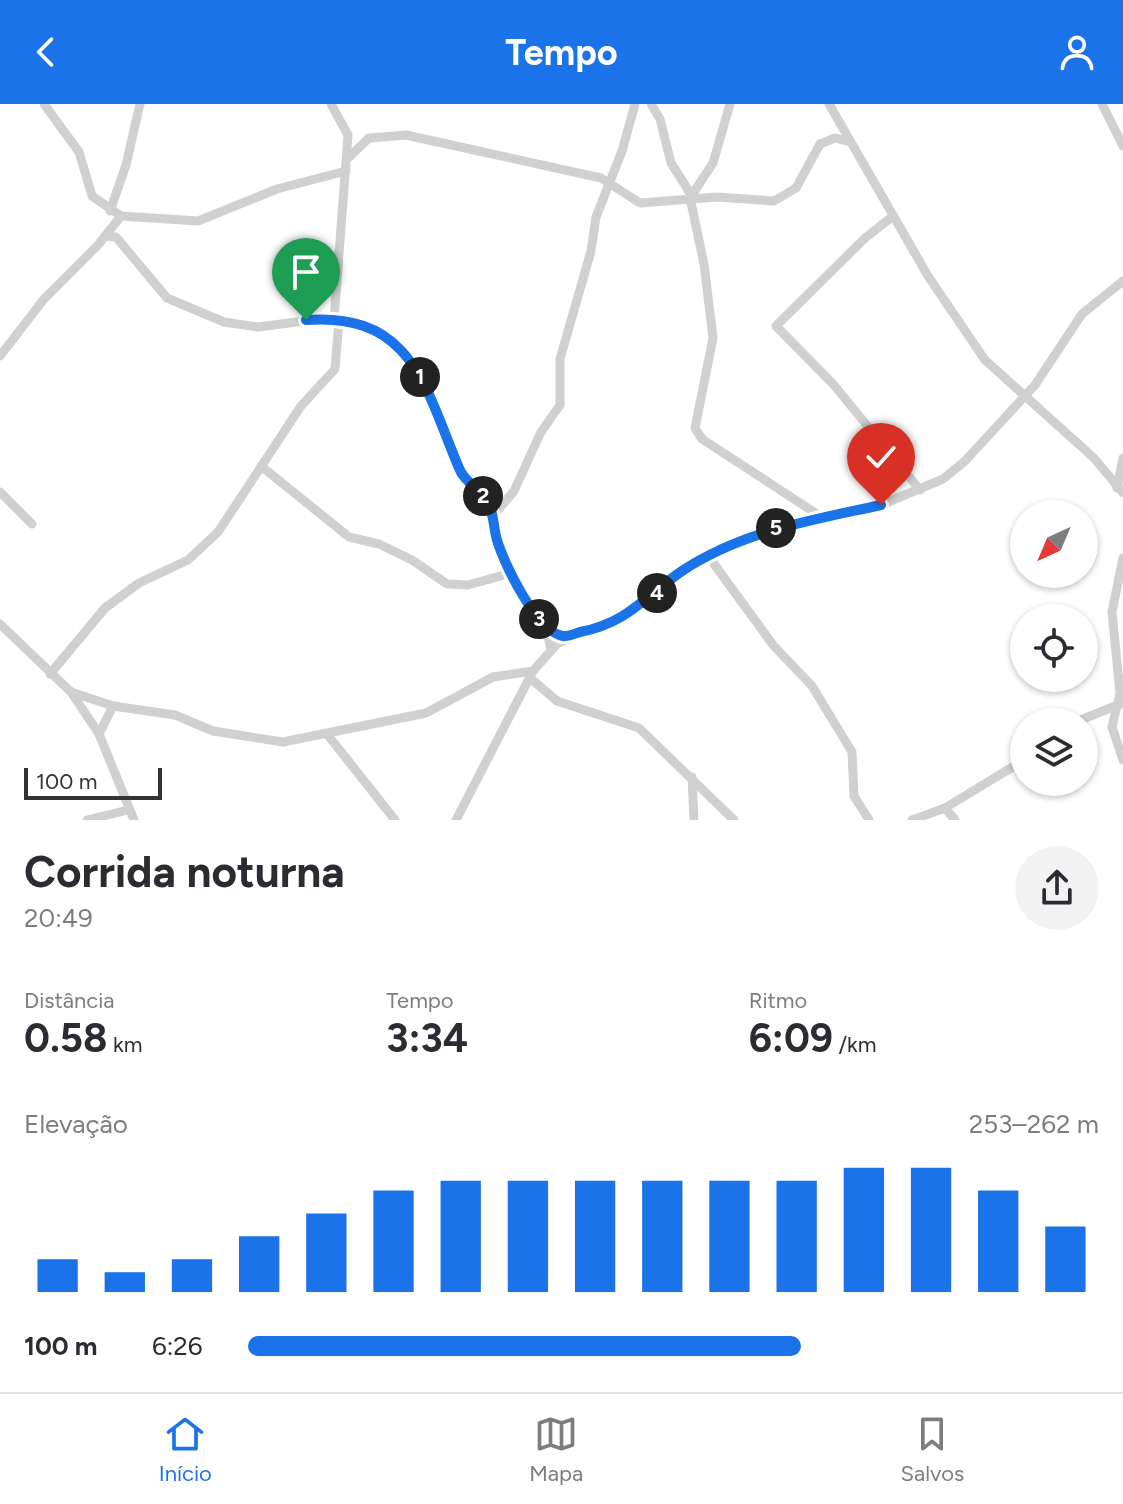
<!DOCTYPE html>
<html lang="pt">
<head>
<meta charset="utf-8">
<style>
	body { margin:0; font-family:Figtree,sans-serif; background:#f2f2f3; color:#2b2b33; height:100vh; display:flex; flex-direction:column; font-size:30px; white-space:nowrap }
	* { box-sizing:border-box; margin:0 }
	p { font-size:26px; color:#7c7c81 }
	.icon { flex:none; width:44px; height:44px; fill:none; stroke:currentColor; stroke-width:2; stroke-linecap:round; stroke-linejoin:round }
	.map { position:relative; height:716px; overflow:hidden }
	.details { display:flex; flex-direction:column; background:#fff; flex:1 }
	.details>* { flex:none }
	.needle { width:52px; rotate:224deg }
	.tools { position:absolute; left:1010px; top:396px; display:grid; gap:16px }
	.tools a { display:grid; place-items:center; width:88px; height:88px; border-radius:50%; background:#fff; box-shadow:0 2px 6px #0004; font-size:40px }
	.scale { position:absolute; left:24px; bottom:20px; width:138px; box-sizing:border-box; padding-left:8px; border:4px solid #333; border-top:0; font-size:22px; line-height:28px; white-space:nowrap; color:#333; -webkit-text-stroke:6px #fff; paint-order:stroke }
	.pin { position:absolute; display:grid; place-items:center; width:68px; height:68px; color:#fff; margin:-82px -34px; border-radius:50% 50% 50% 0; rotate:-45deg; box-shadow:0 0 8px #0007 }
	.pin .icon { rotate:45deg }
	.km { position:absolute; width:40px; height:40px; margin:-20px; border-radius:50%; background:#222; color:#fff; font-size:22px; line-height:40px; text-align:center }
	.round { display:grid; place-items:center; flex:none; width:84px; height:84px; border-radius:42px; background:#f2f2f3 }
	.headline { display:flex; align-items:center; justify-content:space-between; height:136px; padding:0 24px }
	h1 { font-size:44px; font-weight:700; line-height:60px }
	.stats { display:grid; grid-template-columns:repeat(3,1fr); gap:12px; height:136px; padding:8px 24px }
	.stats div { display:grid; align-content:center }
	.stats b { font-size:40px; font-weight:700 }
	.stats small { font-size:22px; font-weight:400 }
	.stats p { font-size:22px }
	.chart { height:224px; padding:16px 24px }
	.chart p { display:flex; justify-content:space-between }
	.chart svg { width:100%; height:144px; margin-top:8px; stroke:#1a73e8; stroke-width:6 }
	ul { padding:0 24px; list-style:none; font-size:26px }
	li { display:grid; grid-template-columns:128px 96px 1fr; align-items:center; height:60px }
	li i { height:20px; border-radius:10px; background:#1a73e8 }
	header { display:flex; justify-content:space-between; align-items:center; height:104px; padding:0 24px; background:#1a73e8; color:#fff; font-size:36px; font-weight:700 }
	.tab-bar { display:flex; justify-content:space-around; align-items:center; height:112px; border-top:2px solid #e1e1e2; background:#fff; font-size:22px; color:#7c7c81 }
	.tab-bar a { display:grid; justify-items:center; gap:4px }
	.tab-bar .selected { color:#1a73e8 }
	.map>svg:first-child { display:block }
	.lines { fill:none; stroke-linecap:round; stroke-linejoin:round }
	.minor { stroke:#d0d0d0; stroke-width:9 }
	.route-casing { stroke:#fff; stroke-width:16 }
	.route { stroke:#1a73e8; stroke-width:10 }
</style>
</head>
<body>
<header><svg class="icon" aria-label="back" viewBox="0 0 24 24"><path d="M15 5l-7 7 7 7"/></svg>Tempo<svg class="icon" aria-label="person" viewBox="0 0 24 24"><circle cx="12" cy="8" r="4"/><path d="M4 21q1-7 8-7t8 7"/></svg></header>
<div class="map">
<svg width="1123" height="716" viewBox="0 0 1123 716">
	<rect width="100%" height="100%" fill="#fff"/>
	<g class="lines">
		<g class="minor">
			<path d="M44 0 79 48 92 92 121 112 198 117 277 85 346 67"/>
			<path d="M651 0 660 15 671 59 692 92"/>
			<path d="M730 0 713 59 690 94 704 160 713 234 695 324 702 335 823 414"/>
			<path d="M829 0 928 172 985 256 1094 354 1123 389"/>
			<path d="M1102 0 1123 42"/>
			<path d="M347 55 369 34 406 31 601 74 640 99 717 93 774 97 796 84 820 40 835 34 850 38"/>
			<path d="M110 107 126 61 140 0"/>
			<path d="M893 112 864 135 776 222 833 280 920 386"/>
			<path d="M105 132 116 133 167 194 224 218 258 223 320 215 351 217 389 232 421 275 447 326 461 369 487 395 505 460 547 527 551 546"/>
			<path d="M0 252 44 195 98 141 121 112"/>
			<path d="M261 362 349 433 379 440 412 456 447 480 468 481 511 469"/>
			<path d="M1117 384 1123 354"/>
			<path d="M0 388 32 420"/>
			<path d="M493 412 514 387 541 328 560 301V255L591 147 596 113 622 47 635 0"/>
			<path d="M709 453 773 541 812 582 852 648 854 692 869 716"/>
			<path d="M1123 454 1112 508 1120 589 1112 623 1123 656"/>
			<path d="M0 520 71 588 99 630 134 716"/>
			<path d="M50 570 105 504 139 479 188 456 218 428 301 302 335 265 339 216H334L348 31 331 0"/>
			<path d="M530 574 557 597 639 624 734 716"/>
			<path d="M71 588 113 602 175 611 213 627 283 638 426 609 493 573 533 567"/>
			<path d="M1076 618 1120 600"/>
			<path d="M99 630 113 602"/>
			<path d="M327 630 395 716"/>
			<path d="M692 673 694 716"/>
			<path d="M945 704 955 716"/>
			<path d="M87 716 128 706"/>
			<path d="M456 716 533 567 557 540 638 504 683 466 731 441 787 421 881 401 943 375 965 357 1035 281 1082 210 1123 177"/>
			<path d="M912 716 945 704 1024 656"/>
		</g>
	</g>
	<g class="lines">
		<g class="route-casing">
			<path id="route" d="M306 216C413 208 425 284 459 364 464 378 478 383 486 395 494 406 493 423 497 436 504 460 537 528 563 532 568 533 574 530 580 528 628 519 645 492 682 467 742 427 813 416 881 401"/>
		</g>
		<use href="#route" class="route"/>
	</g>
</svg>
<div class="tools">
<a><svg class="needle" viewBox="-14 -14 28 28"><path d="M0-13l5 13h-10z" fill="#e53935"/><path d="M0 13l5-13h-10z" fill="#7c7c81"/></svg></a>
<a><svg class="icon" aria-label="locate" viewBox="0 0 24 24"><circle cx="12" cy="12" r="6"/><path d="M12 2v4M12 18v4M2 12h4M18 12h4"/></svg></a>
<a><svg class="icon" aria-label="layers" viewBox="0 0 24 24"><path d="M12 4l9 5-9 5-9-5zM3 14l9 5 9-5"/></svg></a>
</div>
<div class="scale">100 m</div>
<div class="pin" style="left:306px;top:216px;background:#1e9e55"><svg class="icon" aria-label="arrive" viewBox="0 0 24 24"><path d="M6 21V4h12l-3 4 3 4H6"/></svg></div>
<div class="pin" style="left:881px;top:401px;background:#d93025"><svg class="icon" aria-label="check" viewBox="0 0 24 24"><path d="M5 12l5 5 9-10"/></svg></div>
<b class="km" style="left:420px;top:273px">1</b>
<b class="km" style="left:483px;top:392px">2</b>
<b class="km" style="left:539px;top:515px">3</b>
<b class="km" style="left:657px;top:489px">4</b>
<b class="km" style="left:776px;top:424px">5</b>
</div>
<section class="details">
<div class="headline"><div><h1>Corrida noturna</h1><p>20:49</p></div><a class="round"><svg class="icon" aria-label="share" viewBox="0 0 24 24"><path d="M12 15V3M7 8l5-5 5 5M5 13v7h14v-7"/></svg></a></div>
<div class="stats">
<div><p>Distância</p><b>0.58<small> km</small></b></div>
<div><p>Tempo</p><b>3:34</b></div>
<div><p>Ritmo</p><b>6:09<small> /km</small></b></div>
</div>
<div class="chart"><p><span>Elevação</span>253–262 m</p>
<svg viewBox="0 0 160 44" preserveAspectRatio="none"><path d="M5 44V34M15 44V38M25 44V34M35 44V27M45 44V20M55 44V13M65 44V10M75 44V10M85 44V10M95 44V10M105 44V10M115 44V10M125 44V6M135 44V6M145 44V13M155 44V24"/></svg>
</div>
<ul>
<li><b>100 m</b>6:26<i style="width:65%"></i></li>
</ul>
</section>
<nav class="tab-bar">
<a class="selected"><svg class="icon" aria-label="home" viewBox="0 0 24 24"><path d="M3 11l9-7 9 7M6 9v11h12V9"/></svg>Início</a>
<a><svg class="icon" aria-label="map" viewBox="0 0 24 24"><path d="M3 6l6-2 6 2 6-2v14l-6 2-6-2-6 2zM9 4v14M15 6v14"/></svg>Mapa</a>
<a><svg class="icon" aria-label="saved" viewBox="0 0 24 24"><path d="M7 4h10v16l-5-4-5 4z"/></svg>Salvos</a>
</nav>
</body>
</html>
